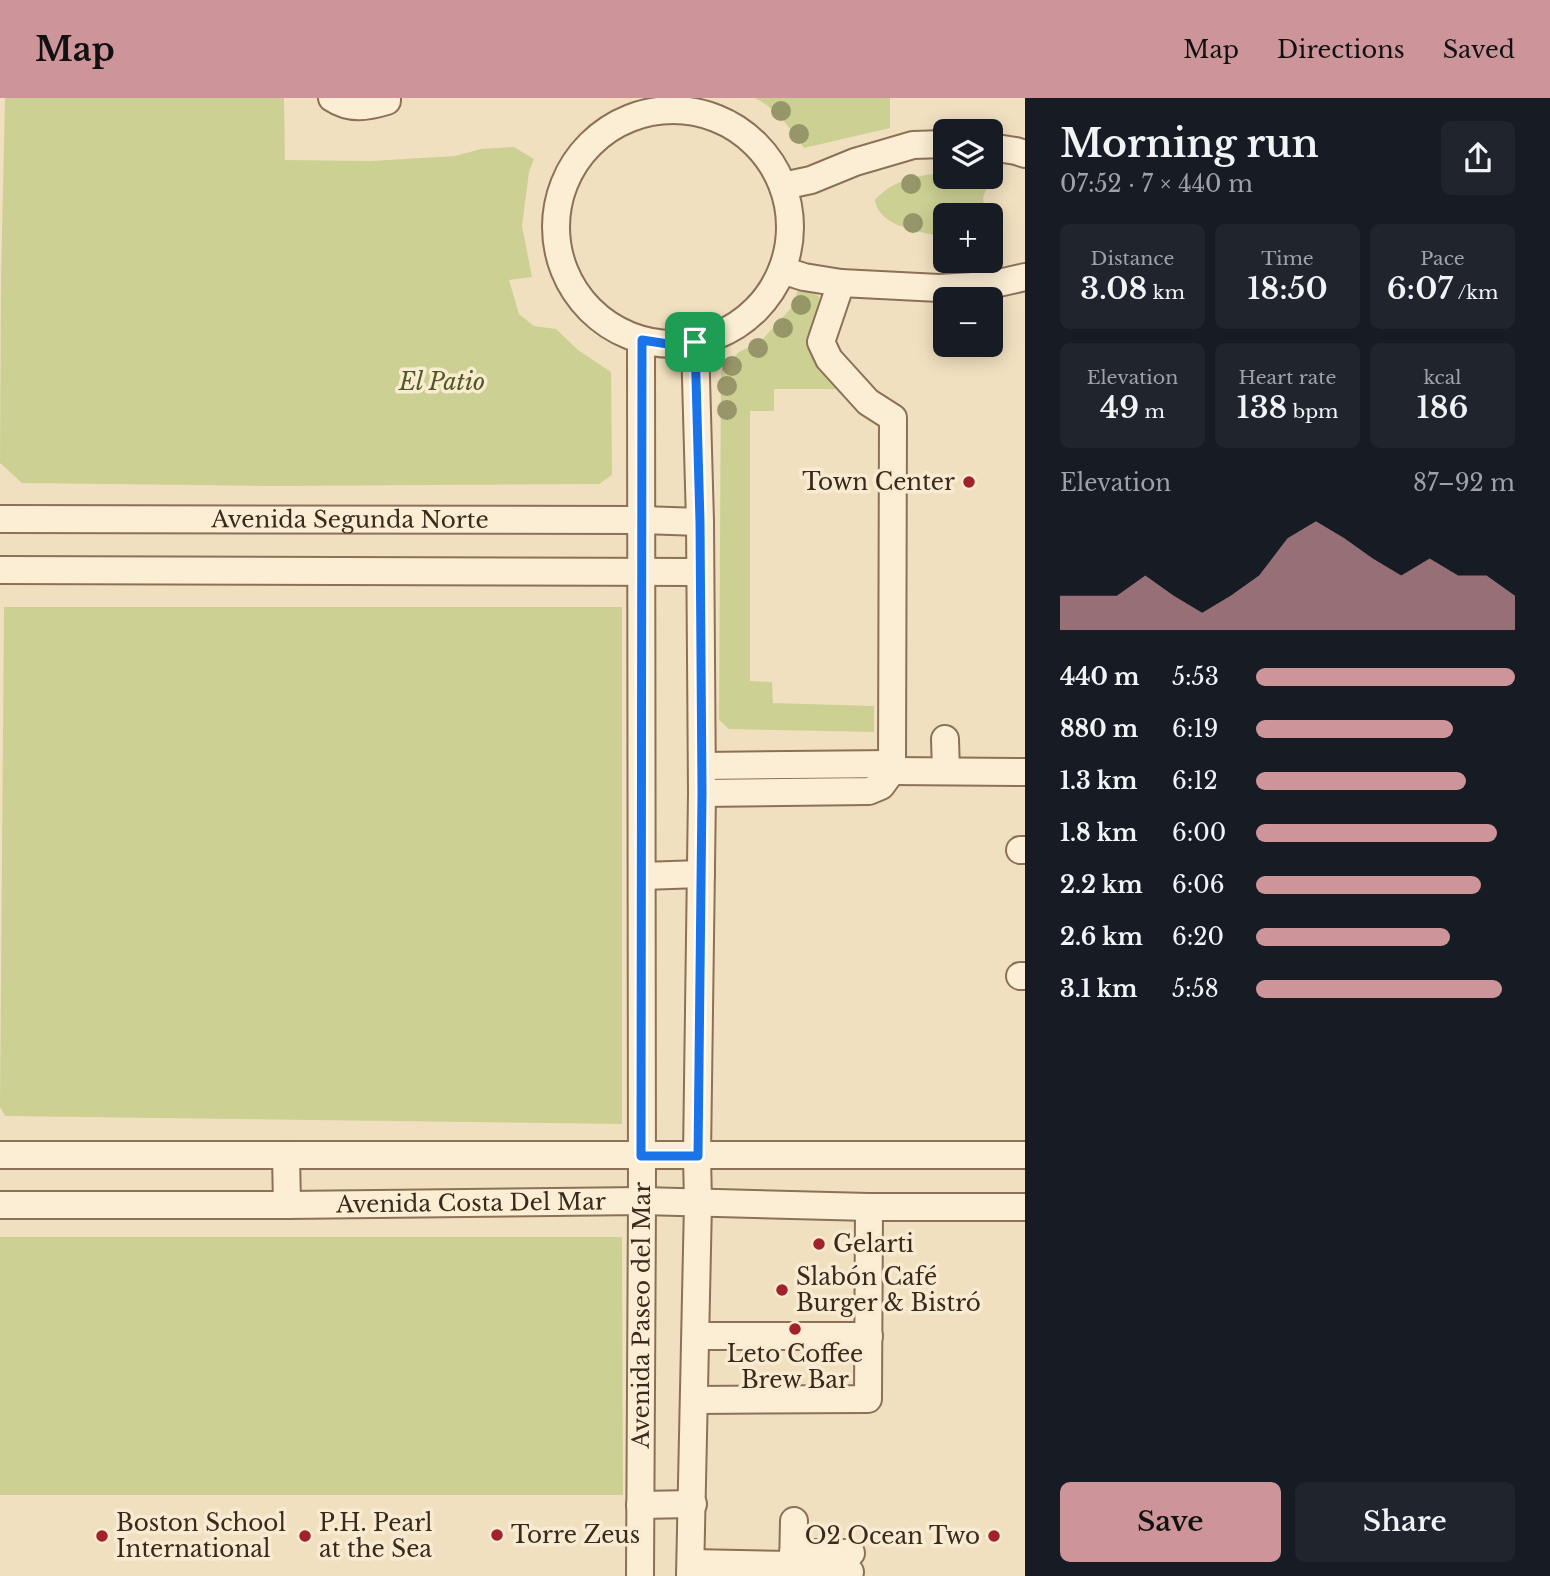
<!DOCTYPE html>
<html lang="en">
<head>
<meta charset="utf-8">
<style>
	body { margin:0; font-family:"Libre Baskerville",serif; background:#20242c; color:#f1f3f6; height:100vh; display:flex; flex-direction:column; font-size:26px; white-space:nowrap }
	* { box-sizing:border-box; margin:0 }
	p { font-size:23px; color:#9ea1a6 }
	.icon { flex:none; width:38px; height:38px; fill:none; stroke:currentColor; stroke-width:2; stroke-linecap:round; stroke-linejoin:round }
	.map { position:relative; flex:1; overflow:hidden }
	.drawer { display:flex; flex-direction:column; background:#171b24; width:525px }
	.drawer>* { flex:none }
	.buttons { position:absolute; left:933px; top:21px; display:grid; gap:14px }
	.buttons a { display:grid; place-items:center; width:70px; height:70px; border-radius:10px; background:#171b24; box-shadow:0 4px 18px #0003; font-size:35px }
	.pin { position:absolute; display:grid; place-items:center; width:60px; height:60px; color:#fff; margin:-30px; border-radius:14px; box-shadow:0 4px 10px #0006 }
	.round { display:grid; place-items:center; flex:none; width:74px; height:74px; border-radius:10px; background:#20242c }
	.overview { display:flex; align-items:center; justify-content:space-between; height:119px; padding:0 35px }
	h1 { font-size:38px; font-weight:600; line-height:52px }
	.metrics { display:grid; grid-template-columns:repeat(3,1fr); gap:10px; height:119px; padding:7px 35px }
	.metrics div { display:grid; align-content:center; border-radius:10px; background:#20242c; text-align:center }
	.metrics b { font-size:30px; font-weight:600 }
	.metrics small { font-size:19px; font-weight:400 }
	.metrics p { font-size:19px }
	.chart { height:196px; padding:14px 35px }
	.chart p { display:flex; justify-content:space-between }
	.chart svg { width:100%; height:126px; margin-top:7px; fill:#cd959a; opacity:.7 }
	.cta { display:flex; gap:14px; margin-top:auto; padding:14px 35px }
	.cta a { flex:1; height:80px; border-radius:10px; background:#cd959a; color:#111; font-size:28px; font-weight:600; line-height:80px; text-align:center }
	.cta a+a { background:#20242c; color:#f1f3f6 }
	ul { padding:0 35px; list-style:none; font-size:23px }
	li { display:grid; grid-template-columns:112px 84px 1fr; align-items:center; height:52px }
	li i { height:18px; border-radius:9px; background:#cd959a }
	header { display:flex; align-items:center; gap:42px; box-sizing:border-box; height:98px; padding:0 35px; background:#cd959a; color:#111 }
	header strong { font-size:33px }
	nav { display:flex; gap:38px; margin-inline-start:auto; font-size:24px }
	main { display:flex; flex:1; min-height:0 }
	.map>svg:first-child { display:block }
	.green { fill:#cdd093 }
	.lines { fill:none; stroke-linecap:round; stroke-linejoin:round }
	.minor-casing { stroke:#8c7057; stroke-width:30 }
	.minor { stroke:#fbeed4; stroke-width:26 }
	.tree { fill:#979669 }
	.route-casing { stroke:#fff; stroke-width:14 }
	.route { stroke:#1a73e8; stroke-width:9 }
	.poi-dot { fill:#a0222a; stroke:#f8ebd1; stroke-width:2.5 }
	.labels { text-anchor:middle; stroke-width:7; stroke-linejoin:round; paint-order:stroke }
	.park-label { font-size:23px; font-style:italic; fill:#4e5921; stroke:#f8ebd1 }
	.poi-label { font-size:23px; fill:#3b291c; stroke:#f8ebd1; text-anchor:start }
	.street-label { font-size:23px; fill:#3b291c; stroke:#f8ebd1 }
</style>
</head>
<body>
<header>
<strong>Map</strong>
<nav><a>Map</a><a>Directions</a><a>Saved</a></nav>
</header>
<main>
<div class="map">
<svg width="1025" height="1478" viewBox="0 0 1025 1478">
	<rect width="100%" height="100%" fill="#f1e0c0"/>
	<g class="green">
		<path d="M5 0H284L285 62 371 63 455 58 481 51 514 49 534 61 529 74 522 128 532 179 509 182 519 216 534 228 556 231 578 252 611 274 612 377 599 386 273 388 22 385 0 365 1 182Z"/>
		<path d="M755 0H890V30L804 50C790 30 777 11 755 0Z"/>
		<path d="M945 74V79H990L983 100 985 117H945L944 138C923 135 878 129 875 102 893 81 919 78 945 74Z"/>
		<path d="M799 190 819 198 821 207 811 247 819 269 837 282 844 291H774V313H750V583L772 584 773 605 874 608V634L729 631 719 622 721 272 739 254 761 243 791 210Z"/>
		<path d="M4 509H622V1026L5 1018 0 1009Z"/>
		<path d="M0 1139H622L623 1397H0Z"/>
	</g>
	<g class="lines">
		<g class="minor-casing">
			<g id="minor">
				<path d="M332 0C350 12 367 9 387 3V0"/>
				<circle cx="673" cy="129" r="117"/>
				<path d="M990 49 1016 53 1025 56"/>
				<path d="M783 88 811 82 855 64 913 47 945 46"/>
				<path d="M841 185 939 190 990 187 1025 179"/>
				<path id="s1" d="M0 421 642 422 700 424"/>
				<path d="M0 472 700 474"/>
				<path d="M945 641 946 673"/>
				<path d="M702 668 892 666"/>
				<path d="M892 673 1025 674"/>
				<path d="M702 695 869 693 881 688 892 673 893 320 868 304 829 261 821 244 841 185 804 179 782 172"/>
				<path d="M1020 752H1025"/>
				<path d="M642 778 701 776"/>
				<path d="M1020 878H1025"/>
				<path d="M0 1057H1025"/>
				<path d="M286 1057 287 1107"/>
				<path id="s2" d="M0 1107H287L642 1103 869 1109H1025"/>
				<path d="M696 1238H869"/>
				<path d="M694 1302 868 1301 869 1109"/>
				<path d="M640 1407 693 1406"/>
				<path d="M793 1455H851"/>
				<path d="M691 1465 793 1467"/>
				<path d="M793 1471 794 1423"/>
				<path d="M793 1474H850"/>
				<path id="s3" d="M640 1478 642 1103 641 242"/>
				<path d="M690 1478 698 1105 697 1058 702 695 700 424 695 244"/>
			</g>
		</g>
		<use href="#minor" class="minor"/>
	</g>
	<g class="tree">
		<circle cx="781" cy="13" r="10"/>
		<circle cx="799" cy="36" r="10"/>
		<circle cx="911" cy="86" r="10"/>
		<circle cx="913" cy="125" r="10"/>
		<circle cx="801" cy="207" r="10"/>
		<circle cx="783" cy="230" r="10"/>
		<circle cx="758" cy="250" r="10"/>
		<circle cx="732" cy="268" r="10"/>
		<circle cx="727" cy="288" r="10"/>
		<circle cx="727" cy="312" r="10"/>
	</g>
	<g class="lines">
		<g class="route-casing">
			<path id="route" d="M642 242 668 246 695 244 700 424 702 695 698 1058H641Z"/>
		</g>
		<use href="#route" class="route"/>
	</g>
	<g class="poi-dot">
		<circle cx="969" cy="384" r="7"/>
		<circle cx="819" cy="1146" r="7"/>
		<circle cx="782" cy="1192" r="7"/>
		<circle cx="795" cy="1231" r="7"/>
		<circle cx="497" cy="1437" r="7"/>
		<circle cx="102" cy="1438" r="7"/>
		<circle cx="305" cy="1438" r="7"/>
		<circle cx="994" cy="1438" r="7"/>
	</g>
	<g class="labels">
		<g class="park-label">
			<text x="442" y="292">El Patio</text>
		</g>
		<g class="poi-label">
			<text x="955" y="392" text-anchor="end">Town Center</text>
			<text x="833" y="1154">Gelarti</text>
			<text x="796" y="1187">Slabón Café<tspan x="796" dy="26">Burger &amp; Bistró</tspan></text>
			<text x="795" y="1264" text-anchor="middle">Leto Coffee<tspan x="795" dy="26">Brew Bar</tspan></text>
			<text x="116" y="1433">Boston School<tspan x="116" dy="26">International</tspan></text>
			<text x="319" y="1433">P.H. Pearl<tspan x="319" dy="26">at the Sea</tspan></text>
			<text x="511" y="1445">Torre Zeus</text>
			<text x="980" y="1446" text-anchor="end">O2 Ocean Two</text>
		</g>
		<g class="street-label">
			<text dy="8" stroke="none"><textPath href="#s1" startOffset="350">Avenida Segunda Norte</textPath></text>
			<text dy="8" stroke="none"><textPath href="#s2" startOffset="471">Avenida Costa Del Mar</textPath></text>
			<text dy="8" stroke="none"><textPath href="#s3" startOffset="261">Avenida Paseo del Mar</textPath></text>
		</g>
	</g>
</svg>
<div class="buttons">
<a><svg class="icon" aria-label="layers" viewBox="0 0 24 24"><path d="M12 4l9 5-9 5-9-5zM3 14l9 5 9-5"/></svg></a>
<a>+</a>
<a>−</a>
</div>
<div class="pin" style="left:695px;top:244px;background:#1e9e55"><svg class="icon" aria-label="arrive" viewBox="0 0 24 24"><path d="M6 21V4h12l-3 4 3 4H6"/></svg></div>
</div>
<section class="drawer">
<div class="overview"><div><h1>Morning run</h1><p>07:52 · 7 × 440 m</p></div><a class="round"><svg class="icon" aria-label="share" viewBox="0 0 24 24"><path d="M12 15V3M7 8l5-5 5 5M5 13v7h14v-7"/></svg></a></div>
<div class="metrics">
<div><p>Distance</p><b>3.08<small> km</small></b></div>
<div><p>Time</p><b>18:50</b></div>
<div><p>Pace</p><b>6:07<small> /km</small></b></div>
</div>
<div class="metrics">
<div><p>Elevation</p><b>49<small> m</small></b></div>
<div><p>Heart rate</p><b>138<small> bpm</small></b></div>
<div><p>kcal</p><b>186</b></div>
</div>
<div class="chart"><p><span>Elevation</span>87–92 m</p>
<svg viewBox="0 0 160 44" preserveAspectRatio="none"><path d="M0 44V32L10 32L20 32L30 25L40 32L50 38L60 32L70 25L80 12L90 6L100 12L110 19L120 25L130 19L140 25L150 25L160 32V44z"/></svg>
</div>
<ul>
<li><b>440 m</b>5:53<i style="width:100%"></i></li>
<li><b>880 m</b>6:19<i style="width:76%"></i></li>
<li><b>1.3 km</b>6:12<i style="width:81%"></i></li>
<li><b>1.8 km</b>6:00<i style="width:93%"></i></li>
<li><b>2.2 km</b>6:06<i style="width:87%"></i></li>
<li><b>2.6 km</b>6:20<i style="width:75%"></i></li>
<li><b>3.1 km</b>5:58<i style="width:95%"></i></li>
</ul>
<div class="cta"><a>Save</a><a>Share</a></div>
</section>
</main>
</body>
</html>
